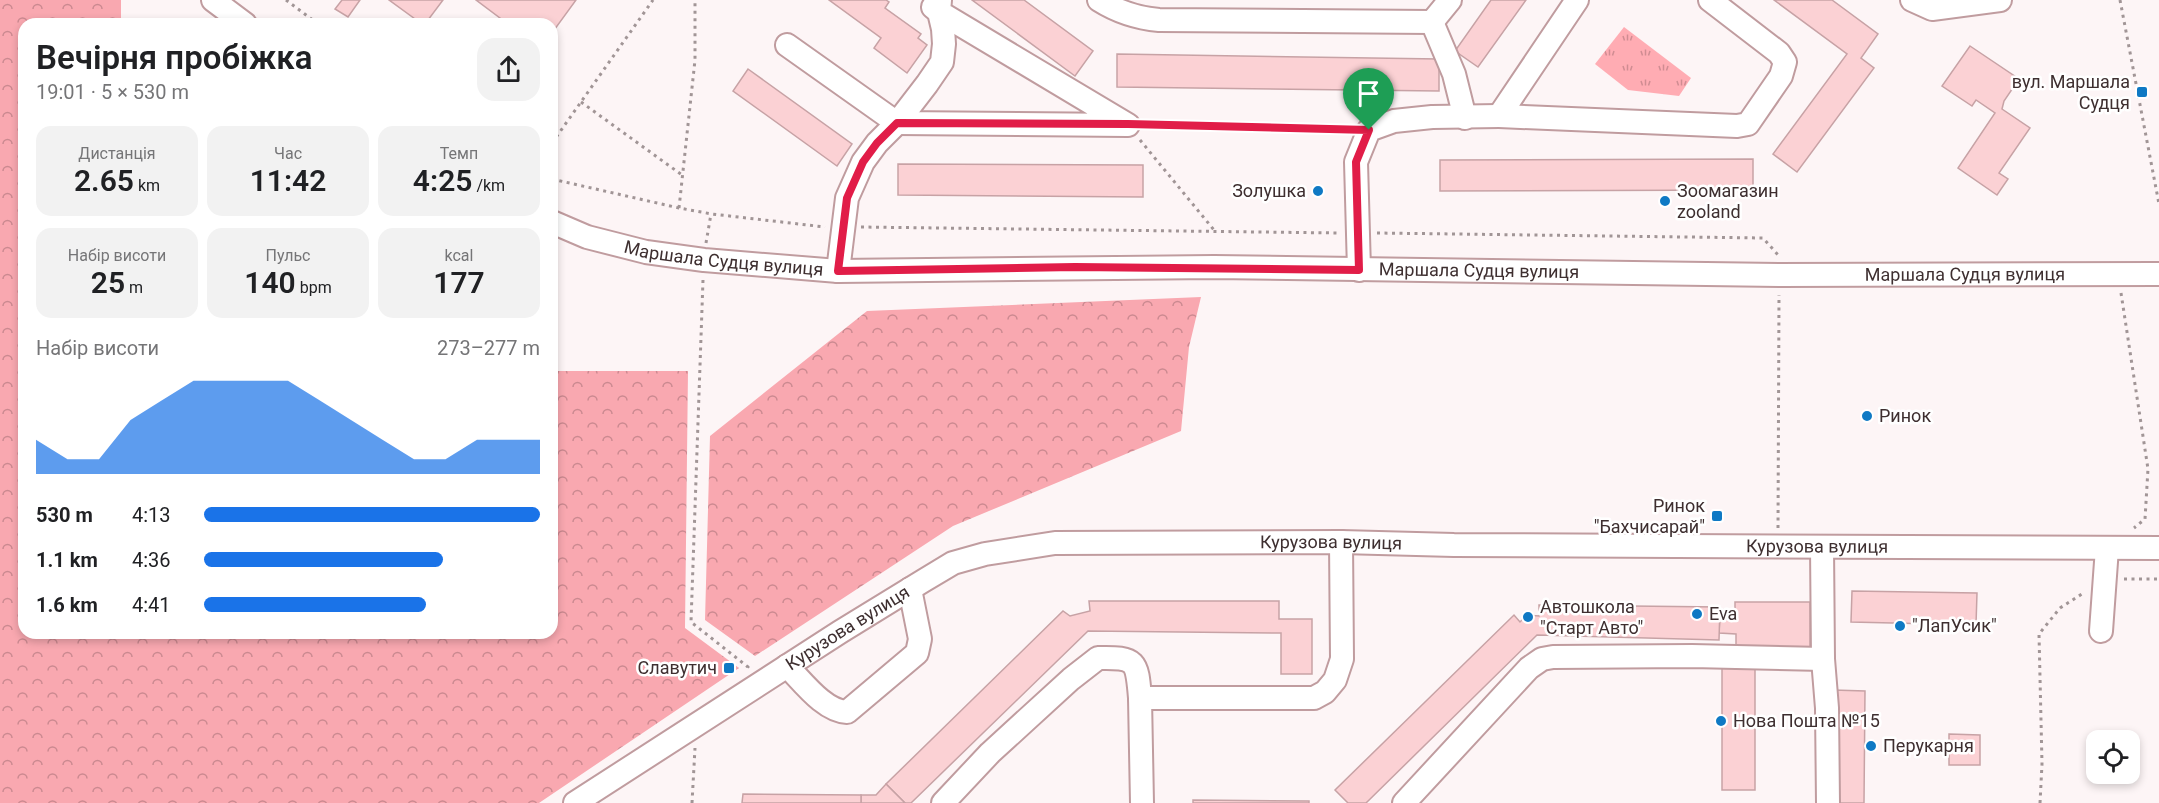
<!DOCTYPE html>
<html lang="uk">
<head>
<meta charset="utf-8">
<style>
	body { margin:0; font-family:Roboto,sans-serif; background:#f2f2f2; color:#202124; height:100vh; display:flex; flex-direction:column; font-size:22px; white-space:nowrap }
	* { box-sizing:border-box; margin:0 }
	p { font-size:20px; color:#757577 }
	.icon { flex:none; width:33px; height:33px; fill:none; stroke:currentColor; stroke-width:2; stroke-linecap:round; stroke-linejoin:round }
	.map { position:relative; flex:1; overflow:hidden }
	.panel { position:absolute; left:18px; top:18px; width:540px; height:621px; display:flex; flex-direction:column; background:#fff; border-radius:18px; box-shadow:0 3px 9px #0003 }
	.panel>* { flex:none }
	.controls { position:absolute; left:2086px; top:730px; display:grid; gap:12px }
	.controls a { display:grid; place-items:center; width:54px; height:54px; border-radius:12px; background:#fff; box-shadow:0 3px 9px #0003; font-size:30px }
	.pin { position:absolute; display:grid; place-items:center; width:51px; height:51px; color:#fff; margin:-62px -26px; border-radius:50% 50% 50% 0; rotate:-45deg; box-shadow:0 0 6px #0007 }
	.pin .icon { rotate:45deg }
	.round { display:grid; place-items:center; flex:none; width:63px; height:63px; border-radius:18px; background:#f2f2f2 }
	.overview { display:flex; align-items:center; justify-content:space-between; height:102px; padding:0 18px }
	h1 { font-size:33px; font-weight:600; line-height:45px }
	.metrics { display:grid; grid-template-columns:repeat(3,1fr); gap:9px; height:102px; padding:6px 18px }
	.metrics div { display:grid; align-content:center; border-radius:15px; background:#f2f2f2; text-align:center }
	.metrics b { font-size:30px; font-weight:600 }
	.metrics small { font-size:16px; font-weight:400 }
	.metrics p { font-size:16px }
	.chart { height:168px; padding:12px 18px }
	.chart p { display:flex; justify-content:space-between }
	.chart svg { width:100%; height:108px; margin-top:6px; fill:#1a73e8; opacity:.7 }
	ul { padding:0 18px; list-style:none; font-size:20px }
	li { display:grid; grid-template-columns:96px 72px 1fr; align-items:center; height:45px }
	li i { height:15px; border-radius:8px; background:#1a73e8 }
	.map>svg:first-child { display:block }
	.grass { fill:url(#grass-tufts) }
	.forest { fill:url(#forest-crowns) }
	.building { fill:#fbd1d4; stroke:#c7a2a5; stroke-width:1.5 }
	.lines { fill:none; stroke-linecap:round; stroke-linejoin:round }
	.minor-casing { stroke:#c09c9f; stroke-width:26 }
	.path { stroke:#a19596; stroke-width:3; stroke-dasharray:3 4.5; stroke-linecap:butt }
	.minor { stroke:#fff; stroke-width:22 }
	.route-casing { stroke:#fff; stroke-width:12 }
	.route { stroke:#e11d48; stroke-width:8 }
	.poi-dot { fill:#0f79c4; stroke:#fff; stroke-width:2 }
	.labels { text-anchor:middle; stroke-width:5; stroke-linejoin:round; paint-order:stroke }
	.poi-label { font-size:18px; fill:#3e2f30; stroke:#fff; text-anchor:start }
	.street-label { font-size:18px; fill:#3e2f30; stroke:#fff }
</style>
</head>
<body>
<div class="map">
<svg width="2159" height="803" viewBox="0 0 2159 803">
	<defs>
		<pattern id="grass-tufts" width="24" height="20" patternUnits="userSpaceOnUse" patternTransform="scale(1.5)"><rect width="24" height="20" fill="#ffacb3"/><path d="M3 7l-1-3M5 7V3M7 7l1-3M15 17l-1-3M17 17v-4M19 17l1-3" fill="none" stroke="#d08c92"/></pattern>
		<pattern id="forest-crowns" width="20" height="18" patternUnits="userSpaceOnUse" patternTransform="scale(1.5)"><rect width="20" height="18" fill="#f9a8b0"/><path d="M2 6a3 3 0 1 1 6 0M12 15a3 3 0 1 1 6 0" fill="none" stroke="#cb8990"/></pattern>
	</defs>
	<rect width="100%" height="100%" fill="#fdf5f6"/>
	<path class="grass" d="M1624 27 1691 78 1679 96 1628 90 1595 64Z"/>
	<g class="forest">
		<path d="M0 0H121V24H24V633H552V371H688L685 628 739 668 539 803H0Z"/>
		<path d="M1201 297 1189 347 1181 431 953 526 755 656 705 620 710 436 867 311Z"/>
	</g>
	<g class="building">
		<path d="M342 0H360L348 17 335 9Z"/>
		<path d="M389 0H443L425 24H422Z"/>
		<path d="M476 0H576L552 33V24H508Z"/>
		<path d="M829 0H886L889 2 885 8 921 34 918 38 927 45 907 73 874 48 881 38Z"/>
		<path d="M972 0H1024L1093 51 1075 76Z"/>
		<path d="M1491 0H1526L1478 67 1455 51Z"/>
		<path d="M1774 0H1832L1878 34 1861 58 1874 68 1797 172 1773 154 1847 54Z"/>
		<path d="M1970 46 2019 79 2004 101 2002 109 2030 128 1999 173 2008 179 1997 195 1958 168 1995 113 1976 100 1972 106 1942 86Z"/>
		<path d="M1117 54 1439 59V91L1117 87Z"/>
		<path d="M748 69 852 144 837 166 733 91Z"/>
		<path d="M1753 159V190L1440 191V160Z"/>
		<path d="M898 164 1143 165V197L898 195Z"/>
		<path d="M1852 591 1977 593 1976 625 1851 622Z"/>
		<path d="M1089 601H1279V619H1312V674H1281V633L1088 631 911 803H905L886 784 1063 611 1070 616 1090 611Z"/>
		<path d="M1735 602H1810V647H1736V634L1719 633 1720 616H1735Z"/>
		<path d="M1539 605 1720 607 1719 640 1537 635 1366 803H1348L1335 790 1514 615 1520 622 1527 615 1539 616Z"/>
		<rect x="1722" y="664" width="33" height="126"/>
		<path d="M1833 690 1865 691 1864 803H1832Z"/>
		<path d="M1949 734 1980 735V765H1949Z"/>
		<path d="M886 784 905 803H861V795H876Z"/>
		<path d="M743 794 861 795V803H742Z"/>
		<path d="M1193 800 1309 801V803H1193Z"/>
	</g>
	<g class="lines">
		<g class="minor-casing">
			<g id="minor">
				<path d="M213 0 245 24"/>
				<path d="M1099 0C1118 12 1136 18 1159 20L1432 22 1450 0"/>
				<path d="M1577 0 1499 116 1737 126 1748 124 1781 76 1785 62 1779 53 1710 0"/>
				<path d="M1912 0 1932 9 2000 0"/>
				<path d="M1432 22 1454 74 1465 118"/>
				<path d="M787 45 897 123 1128 125 939 12 940 0"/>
				<path id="s1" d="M552 222 587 237 646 252 704 260 838 271 1214 267 1779 275 2159 274"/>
				<path d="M1359 270 1356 162 1369 130 1394 121 1432 117 1499 116"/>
				<path d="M838 271 847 198 863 162 877 143 897 123 927 84 942 62 944 44 943 29 939 12 933 7"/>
				<path d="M1822 547 1823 659 1827 708 1828 803"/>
				<path d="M2101 631 2107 548"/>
				<path d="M787 666C803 682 824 711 847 712L917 653 920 639 910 589"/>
				<path d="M1140 698 1142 803"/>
				<path id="s2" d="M575 803 840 632 923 581 953 563 985 554 1055 543 1341 542 1454 545 2159 548"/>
				<path d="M943 803 990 753 1071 679 1098 658C1137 657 1137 661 1140 698H1314L1325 692 1335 680 1342 659 1341 542"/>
				<path d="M1404 803 1529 668 1542 659 1553 657 1692 656 1823 659"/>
			</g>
		</g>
		<g class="path">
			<path d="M286 0 318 24"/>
			<path d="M2120 0 2159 204"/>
			<path d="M581 102 682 175"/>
			<path d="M1146 125 1350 130"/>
			<path d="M1140 140 1214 230"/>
			<path d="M552 143 653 0"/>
			<path d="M552 179 679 208 712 214 825 227"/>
			<path d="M679 208 695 60V0"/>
			<path d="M861 227 1340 233"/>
			<path d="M1377 233 1763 238 1779 256"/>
			<path d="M706 243 711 214"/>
			<path d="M703 280 691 622 748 667 747 668"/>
			<path d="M2121 293 2148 469 2145 519 2134 528"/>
			<path d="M1778 528 1779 295"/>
			<path d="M2124 579H2159"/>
			<path d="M692 803 695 748"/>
			<path d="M2040 803 2042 764 2039 634 2060 608 2085 592"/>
		</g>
		<use href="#minor" class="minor"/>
	</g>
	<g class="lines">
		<g class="route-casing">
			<path id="route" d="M897 123 1128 124 1369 130 1356 162 1359 270 1075 267 838 271 847 198 863 162 877 143Z"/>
		</g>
		<use href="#route" class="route"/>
	</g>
	<g class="poi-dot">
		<rect x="2136" y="86" width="12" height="12" rx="3"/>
		<circle cx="1318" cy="191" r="6"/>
		<circle cx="1665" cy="201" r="6"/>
		<circle cx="1867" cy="416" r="6"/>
		<rect x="1711" y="510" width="12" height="12" rx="3"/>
		<circle cx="1697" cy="614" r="6"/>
		<circle cx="1528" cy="617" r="6"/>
		<circle cx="1900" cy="626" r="6"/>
		<rect x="723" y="662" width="12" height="12" rx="3"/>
		<circle cx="1721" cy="721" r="6"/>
		<circle cx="1871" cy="746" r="6"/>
	</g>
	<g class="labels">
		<g class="poi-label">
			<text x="2130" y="88" text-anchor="end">вул. Маршала<tspan x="2130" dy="21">Судця</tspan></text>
			<text x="1306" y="197" text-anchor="end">Золушка</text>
			<text x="1677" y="197">Зоомагазин<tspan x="1677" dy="21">zooland</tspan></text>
			<text x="1879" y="422">Ринок</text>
			<text x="1705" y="512" text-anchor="end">Ринок<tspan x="1705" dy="21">"Бахчисарай"</tspan></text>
			<text x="1540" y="613">Автошкола<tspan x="1540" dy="21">"Старт Авто"</tspan></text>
			<text x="1709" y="620">Eva</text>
			<text x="1912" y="632">"ЛапУсик"</text>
			<text x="717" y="674" text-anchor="end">Славутич</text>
			<text x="1733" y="727">Нова Пошта №15</text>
			<text x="1883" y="752">Перукарня</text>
		</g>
		<g class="street-label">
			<text dy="6" stroke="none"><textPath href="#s1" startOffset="177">Маршала Судця вулиця</textPath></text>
			<text dy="6" stroke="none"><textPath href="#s1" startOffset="933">Маршала Судця вулиця</textPath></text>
			<text dy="6" stroke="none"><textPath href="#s1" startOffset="1419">Маршала Судця вулиця</textPath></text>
			<text dy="6" stroke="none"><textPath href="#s2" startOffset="828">Курузова вулиця</textPath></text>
			<text dy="6" stroke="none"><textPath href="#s2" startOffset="1314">Курузова вулиця</textPath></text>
			<text dy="6" stroke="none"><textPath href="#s2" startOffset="324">Курузова вулиця</textPath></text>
		</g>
	</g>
</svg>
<div class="controls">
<a><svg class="icon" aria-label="locate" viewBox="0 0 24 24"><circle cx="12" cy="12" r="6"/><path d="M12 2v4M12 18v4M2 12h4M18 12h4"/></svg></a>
</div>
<div class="pin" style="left:1369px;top:130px;background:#1e9e55"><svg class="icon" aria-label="arrive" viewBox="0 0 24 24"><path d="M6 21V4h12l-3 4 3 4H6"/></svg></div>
<section class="panel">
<div class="overview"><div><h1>Вечірня пробіжка</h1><p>19:01 · 5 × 530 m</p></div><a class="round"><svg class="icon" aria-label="share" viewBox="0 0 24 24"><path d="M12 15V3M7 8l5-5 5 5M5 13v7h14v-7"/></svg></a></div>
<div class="metrics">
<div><p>Дистанція</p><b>2.65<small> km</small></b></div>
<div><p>Час</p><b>11:42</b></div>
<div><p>Темп</p><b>4:25<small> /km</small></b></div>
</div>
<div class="metrics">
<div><p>Набір висоти</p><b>25<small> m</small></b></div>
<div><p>Пульс</p><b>140<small> bpm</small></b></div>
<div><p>kcal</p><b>177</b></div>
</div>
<div class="chart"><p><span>Набір висоти</span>273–277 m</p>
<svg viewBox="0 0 160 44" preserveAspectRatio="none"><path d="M0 44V30L10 38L20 38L30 22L40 14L50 6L60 6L70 6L80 6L90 14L100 22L110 30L120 38L130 38L140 30L150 30L160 30V44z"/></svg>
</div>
<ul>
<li><b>530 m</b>4:13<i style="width:100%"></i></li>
<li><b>1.1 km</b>4:36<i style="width:71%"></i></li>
<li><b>1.6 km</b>4:41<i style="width:66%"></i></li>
</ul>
</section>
</div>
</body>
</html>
